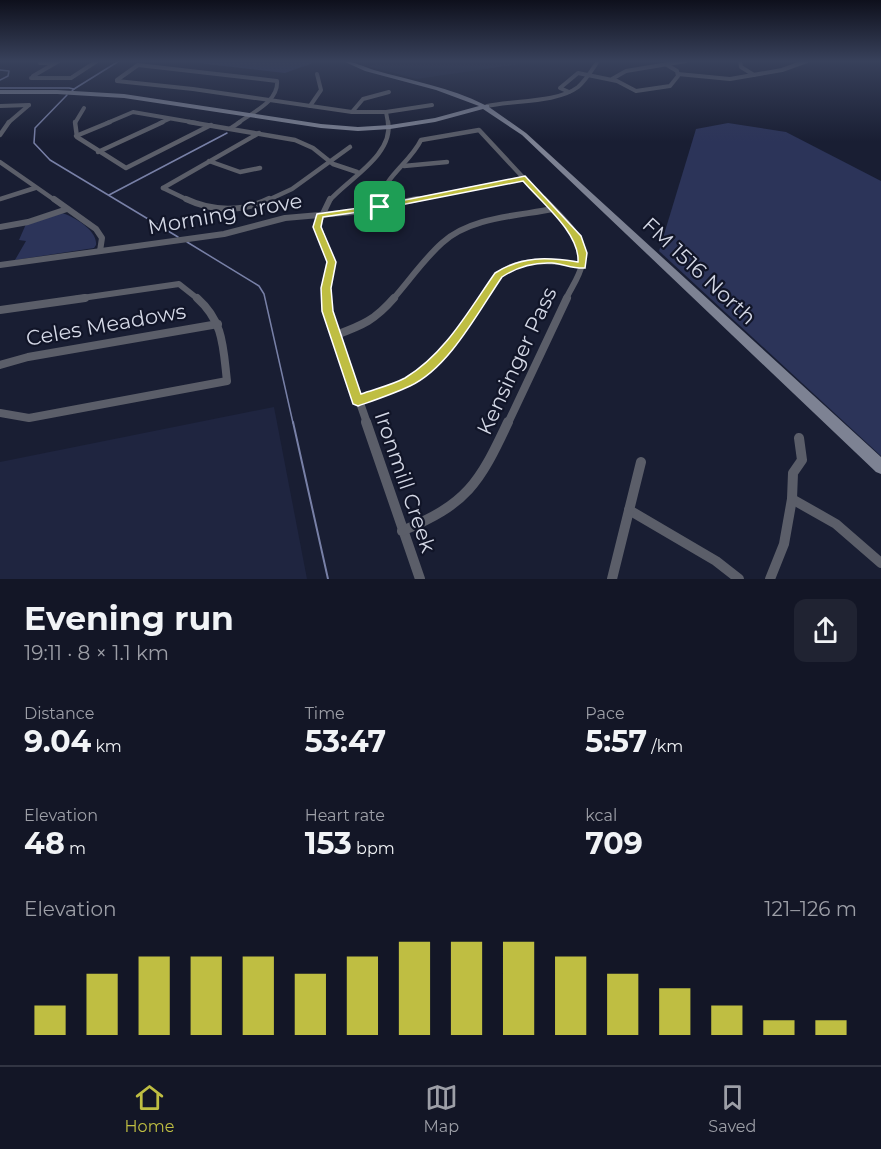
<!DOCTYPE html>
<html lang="en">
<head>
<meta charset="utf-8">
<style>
	body { margin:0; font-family:Montserrat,sans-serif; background:#202332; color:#f1f3f6; height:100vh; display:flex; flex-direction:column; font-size:22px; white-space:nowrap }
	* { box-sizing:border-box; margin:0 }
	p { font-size:20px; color:#9d9fa7 }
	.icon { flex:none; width:33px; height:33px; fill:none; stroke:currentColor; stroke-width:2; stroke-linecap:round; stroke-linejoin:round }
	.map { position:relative; height:579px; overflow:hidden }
	.sheet { display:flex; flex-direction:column; background:#131626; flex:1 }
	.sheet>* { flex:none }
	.pin { position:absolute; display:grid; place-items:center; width:51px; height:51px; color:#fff; margin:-26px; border-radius:12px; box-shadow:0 3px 9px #0006 }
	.round { display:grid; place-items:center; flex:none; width:63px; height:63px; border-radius:12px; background:#202332 }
	.overview { display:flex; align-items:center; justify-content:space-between; height:102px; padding:0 24px }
	h1 { font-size:33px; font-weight:700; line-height:45px }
	.figures { display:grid; grid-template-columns:repeat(3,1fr); gap:9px; height:102px; padding:6px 24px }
	.figures div { display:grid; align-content:center }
	.figures b { font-size:30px; font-weight:700 }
	.figures small { font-size:16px; font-weight:400 }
	.figures p { font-size:16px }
	.chart { height:168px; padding:12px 24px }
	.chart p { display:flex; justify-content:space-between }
	.chart svg { width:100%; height:108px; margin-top:6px; stroke:#bfbe42; stroke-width:6 }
	.menu { display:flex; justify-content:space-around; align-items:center; height:84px; border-top:2px solid #323543; background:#131626; font-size:16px; color:#9d9fa7 }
	.menu a { display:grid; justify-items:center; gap:3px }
	.menu .on { color:#bfbe42 }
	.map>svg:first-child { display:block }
	.built { fill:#1f2540 }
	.green { fill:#2c3459 }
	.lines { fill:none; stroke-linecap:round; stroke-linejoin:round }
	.stream-far1 { stroke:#7880a7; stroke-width:1.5 }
	.stream { stroke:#7880a7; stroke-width:2 }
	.street-far4 { stroke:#5b5e69; stroke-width:4 }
	.street-far3 { stroke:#5b5e69; stroke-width:4.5 }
	.street-far2 { stroke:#5b5e69; stroke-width:6 }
	.street-far1 { stroke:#5b5e69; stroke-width:8 }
	.street { stroke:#5b5e69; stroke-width:10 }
	.secondary { fill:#7d8293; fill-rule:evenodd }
	.route { fill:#bfbe42; stroke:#fff; stroke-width:1.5; fill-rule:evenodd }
	.labels { text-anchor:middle; stroke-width:4.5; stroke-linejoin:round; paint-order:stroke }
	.street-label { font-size:21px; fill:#d4d8e6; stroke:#111528 }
</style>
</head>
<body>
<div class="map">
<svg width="881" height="579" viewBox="0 0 881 579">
	<rect width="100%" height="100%" fill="#191e33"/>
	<g class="built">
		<path d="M390 61H542L417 79 366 66Z"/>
		<path d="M274 407 307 579H0V462Z"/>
	</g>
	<g class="green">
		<path d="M181 61H308L313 63 285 73Z"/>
		<path d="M728 123 786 132 881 181V456L659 251 696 129Z"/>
		<path d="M62 213C75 217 98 231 96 245L94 248 15 260 26 241 19 240 26 224Z"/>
	</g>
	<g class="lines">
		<g class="stream-far1">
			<path d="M0 70 9 71 8 76 0 80"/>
			<path d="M0 88H69L74 89 72 91"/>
			<path d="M74 89 119 61"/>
			<path d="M67 95 35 128 34 143 50 160 178 237"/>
			<path d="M109 195 227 133"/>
			<path d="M187 242 259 286 264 294 293 423"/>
		</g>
		<path class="stream" d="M293 422 328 579"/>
		<g class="street-far4">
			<path d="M740 61 741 67 754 75"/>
			<path d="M40 63H53"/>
			<path d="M678 74 730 79 782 70 807 61"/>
			<path d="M33 76 59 61"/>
			<path d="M31 78H71L97 61"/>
			<path d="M612 79 626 71 686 61"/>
			<path d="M117 80 138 65 277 81C279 101 253 112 238 123"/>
			<path d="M117 81 193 89 352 112H386L432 105"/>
			<path d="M569 92 560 88 578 73 617 81 636 91 670 86 678 76 677 71 667 65"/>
			<path d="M0 106 29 105"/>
			<path d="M310 106 321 90 317 74"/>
			<path d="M487 106C513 100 557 103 578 87 586 80 592 70 598 61"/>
			<path d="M352 112 363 99 389 92"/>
			<path d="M386 112 388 123"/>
			<path d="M8 123 29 105"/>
			<path d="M75 123 84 108"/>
			<path d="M107 123 133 112 197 123"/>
			<path d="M160 123 169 119"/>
		</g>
		<g class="street-far3">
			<path d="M75 122 77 137 126 168 211 125"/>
			<path d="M189 122 295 140 313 148 333 164 357 172"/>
			<path d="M231 128 240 122"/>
			<path d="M0 135 9 122"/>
			<path d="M76 136 110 122"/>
			<path d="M98 152 163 122"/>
			<path d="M209 161 240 172 260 168"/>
			<path d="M0 162 56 201"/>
			<path d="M404 166 447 162"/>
			<path d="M163 188 190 201"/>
			<path d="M163 188 259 133"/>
			<path d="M0 199 35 188"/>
			<path d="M266 201 292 189 350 147"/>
			<path d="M329 201C348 179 394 155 388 122"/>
			<path d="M381 201C382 178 410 163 421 140L479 130 545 201"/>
			<path d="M410 201 525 178"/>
		</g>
		<g class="street-far2">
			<path d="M54 199 96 229 102 238 100 251"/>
			<path d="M186 199C213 212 243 212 269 199"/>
			<path d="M381 199 385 219"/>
			<path d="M544 199C560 216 588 238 582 264 580 276 571 288 566 299"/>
			<path d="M0 227 28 222 67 209"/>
			<path d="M0 265 224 234 285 218 354 212 417 199"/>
			<path d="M75 299 179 284 198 299"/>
			<path d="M326 299 331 264 318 224 330 199"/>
			<path d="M393 299C409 281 424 259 442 243 470 217 518 216 553 209"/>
			<path d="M482 299C487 292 491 281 498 275 519 256 557 261 582 265"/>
		</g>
		<g class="street-far1">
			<path d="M326 298 328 311 367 423"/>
			<path d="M0 310 85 298"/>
			<path d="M336 335C363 325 375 320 394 298"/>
			<path d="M0 365 28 357 218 324"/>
			<path d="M358 400C374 395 391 391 406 383 440 365 462 329 483 298"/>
			<path d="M0 413 29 418 227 381C223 347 224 322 197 298"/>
			<path d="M508 423 567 298"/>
		</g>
		<g class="street">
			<path d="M366 422 420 579"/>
			<path d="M792 499 836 524 881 563"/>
			<path d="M629 510 716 561 739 579"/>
			<path d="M402 531C467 504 479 484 508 422"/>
			<path d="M612 579 641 462"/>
			<path d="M770 579 784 544 792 499 793 473 802 460 799 438"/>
		</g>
		<path class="secondary" d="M343 61C353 61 364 67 374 70 412 81 450 87 485 105H489V107L526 133 881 457V474L876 472 522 135 483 109 435 122 390 129 358 131 321 128 124 98 57 94H0V90H57L124 94 321 124 358 127 390 125 435 118 479 106 436 90 365 71Z"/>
	</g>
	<linearGradient id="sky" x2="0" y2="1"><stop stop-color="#0e101c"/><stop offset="0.43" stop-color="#38415b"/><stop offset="1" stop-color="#38415b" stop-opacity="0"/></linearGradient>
	<rect width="881" height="142" fill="url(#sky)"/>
	<path class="route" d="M525 176 581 236 587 253 585 268C574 269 563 264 552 263 533 262 517 267 502 277 478 312 449 368 410 386 393 394 375 400 358 406L353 404 322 311 321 288 327 262 313 227 317 214 380 205ZM523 181C541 202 580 233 578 262 547 257 522 256 495 273 469 310 445 354 405 378 392 385 375 389 361 394L333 311 331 288 336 262 321 227 323 217 380 209Z"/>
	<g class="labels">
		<g class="street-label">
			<text transform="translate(225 214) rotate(-10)" y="7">Morning Grove</text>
			<text transform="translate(699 271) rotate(43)" y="7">FM 1516 North</text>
			<text transform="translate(106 325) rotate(-10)" y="7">Celes Meadows</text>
			<text transform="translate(517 361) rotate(-65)" y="7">Kensinger Pass</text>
			<text transform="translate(405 482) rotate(71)" y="7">Ironmill Creek</text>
		</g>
	</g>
</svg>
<div class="pin" style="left:380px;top:207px;background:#1e9e55"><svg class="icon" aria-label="arrive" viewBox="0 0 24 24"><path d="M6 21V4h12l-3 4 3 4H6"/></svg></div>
</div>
<section class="sheet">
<div class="overview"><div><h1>Evening run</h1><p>19:11 · 8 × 1.1 km</p></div><a class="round"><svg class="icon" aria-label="share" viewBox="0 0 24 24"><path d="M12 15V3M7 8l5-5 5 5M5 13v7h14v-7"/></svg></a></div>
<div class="figures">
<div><p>Distance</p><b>9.04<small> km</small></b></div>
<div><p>Time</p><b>53:47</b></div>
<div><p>Pace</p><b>5:57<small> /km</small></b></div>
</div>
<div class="figures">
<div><p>Elevation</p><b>48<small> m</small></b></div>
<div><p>Heart rate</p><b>153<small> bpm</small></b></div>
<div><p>kcal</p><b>709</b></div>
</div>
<div class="chart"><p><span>Elevation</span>121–126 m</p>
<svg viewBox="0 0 160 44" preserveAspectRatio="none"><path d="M5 44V32M15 44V19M25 44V12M35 44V12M45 44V12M55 44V19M65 44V12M75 44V6M85 44V6M95 44V6M105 44V12M115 44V19M125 44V25M135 44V32M145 44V38M155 44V38"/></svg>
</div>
</section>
<nav class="menu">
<a class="on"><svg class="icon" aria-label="home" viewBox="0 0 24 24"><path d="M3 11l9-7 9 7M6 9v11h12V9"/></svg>Home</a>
<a><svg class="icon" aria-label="map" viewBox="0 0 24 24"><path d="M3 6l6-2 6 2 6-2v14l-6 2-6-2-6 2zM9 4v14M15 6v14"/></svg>Map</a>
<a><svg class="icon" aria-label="saved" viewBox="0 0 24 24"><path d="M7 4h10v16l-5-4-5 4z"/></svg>Saved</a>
</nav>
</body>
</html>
